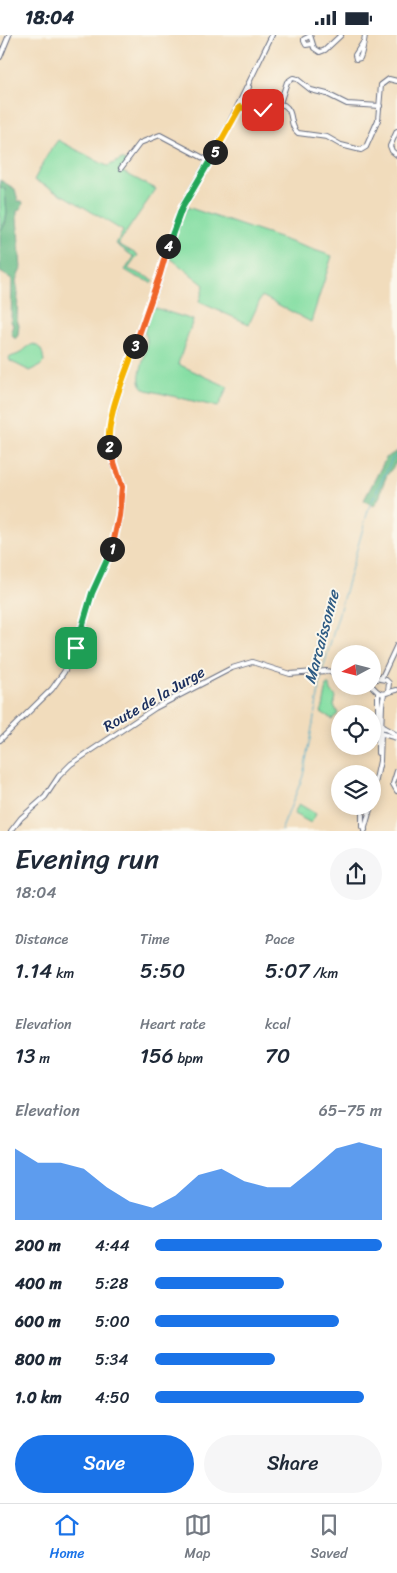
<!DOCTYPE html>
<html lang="en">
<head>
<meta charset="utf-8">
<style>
	body { margin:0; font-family:Sriracha,sans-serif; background:#f6f6f7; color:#1f2937; height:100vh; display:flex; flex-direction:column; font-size:19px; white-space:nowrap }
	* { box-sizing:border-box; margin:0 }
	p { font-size:16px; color:#747a83 }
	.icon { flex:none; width:28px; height:28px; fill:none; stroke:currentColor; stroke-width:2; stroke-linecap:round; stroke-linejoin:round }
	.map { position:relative; height:796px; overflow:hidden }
	.panel { display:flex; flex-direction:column; background:#fff; flex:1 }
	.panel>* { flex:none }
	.needle { width:32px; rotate:263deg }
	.fabs { position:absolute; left:331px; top:610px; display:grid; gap:10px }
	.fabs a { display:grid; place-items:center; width:50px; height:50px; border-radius:50%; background:#fff; box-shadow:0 2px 12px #0003; font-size:25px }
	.pin { position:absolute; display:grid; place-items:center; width:42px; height:42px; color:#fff; margin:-21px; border-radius:10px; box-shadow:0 2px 8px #0006 }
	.km { position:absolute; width:25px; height:25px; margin:-12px; border-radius:50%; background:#222; color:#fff; font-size:14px; line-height:25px; text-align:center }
	.round { display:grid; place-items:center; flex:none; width:52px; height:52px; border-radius:26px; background:#f6f6f7 }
	.overview { display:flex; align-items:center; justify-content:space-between; height:85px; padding:0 15px }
	h1 { font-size:28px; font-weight:600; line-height:38px }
	.metrics { display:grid; grid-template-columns:repeat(3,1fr); gap:8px; height:85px; padding:5px 15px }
	.metrics div { display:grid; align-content:center }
	.metrics b { font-size:21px; font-weight:600 }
	.metrics small { font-size:14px; font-weight:400 }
	.metrics p { font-size:14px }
	.chart { height:140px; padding:10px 15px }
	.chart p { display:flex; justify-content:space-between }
	.chart svg { width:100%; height:90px; margin-top:5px; fill:#1a73e8; opacity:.7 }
	.action { display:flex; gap:10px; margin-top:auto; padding:10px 15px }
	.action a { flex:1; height:58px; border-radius:30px; background:#1a73e8; color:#fff; font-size:20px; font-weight:600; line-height:58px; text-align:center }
	.action a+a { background:#f6f6f7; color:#1f2937 }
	ul { padding:0 15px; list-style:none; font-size:16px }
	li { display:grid; grid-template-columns:80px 60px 1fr; align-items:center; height:38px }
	li i { height:12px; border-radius:6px; background:#1a73e8 }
	.status { display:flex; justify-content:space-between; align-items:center; height:35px; padding:0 25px; background:#fff; direction:ltr }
	.status svg { height:14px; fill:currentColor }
	.menu { display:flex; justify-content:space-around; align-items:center; height:70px; border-top:1px solid #e0e1e3; background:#fff; font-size:14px; color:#747a83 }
	.menu a { display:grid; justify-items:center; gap:2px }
	.menu .current { color:#1a73e8 }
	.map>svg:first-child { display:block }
	.green { fill:#84dea3; stroke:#508680 }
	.forest { fill:#6bbd89; stroke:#437674 }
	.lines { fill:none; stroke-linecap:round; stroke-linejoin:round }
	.stream { stroke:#4baac9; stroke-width:1 }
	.minor-casing { stroke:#666c7f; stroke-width:6 }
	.minor { stroke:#fff; stroke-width:4 }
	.split-1-casing { stroke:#fff; stroke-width:10 }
	.split-2-casing { stroke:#fff; stroke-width:10 }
	.split-3-casing { stroke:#fff; stroke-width:10 }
	.split-4-casing { stroke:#fff; stroke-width:10 }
	.split-5-casing { stroke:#fff; stroke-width:10 }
	.split-6-casing { stroke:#fff; stroke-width:10 }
	.split-1 { stroke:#22a559; stroke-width:6 }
	.split-2 { stroke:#f0652b; stroke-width:6 }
	.split-3 { stroke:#f5b400; stroke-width:6 }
	.split-4 { stroke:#f0652b; stroke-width:6 }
	.split-5 { stroke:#22a559; stroke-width:6 }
	.split-6 { stroke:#f5b400; stroke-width:6 }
	.labels { text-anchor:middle; stroke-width:4; stroke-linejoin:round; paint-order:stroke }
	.street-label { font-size:15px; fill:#1b2f5e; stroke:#fbf7ec }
	.water-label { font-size:16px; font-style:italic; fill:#2c5a83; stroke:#fbf7ec }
</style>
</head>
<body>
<div class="status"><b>18:04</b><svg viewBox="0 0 49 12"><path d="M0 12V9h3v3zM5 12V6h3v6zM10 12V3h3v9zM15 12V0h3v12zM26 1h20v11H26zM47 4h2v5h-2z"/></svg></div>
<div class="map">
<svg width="397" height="796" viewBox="0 0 397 796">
	<rect width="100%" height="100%" fill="#fbf7ec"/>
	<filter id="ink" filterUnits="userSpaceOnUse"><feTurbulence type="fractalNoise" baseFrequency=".02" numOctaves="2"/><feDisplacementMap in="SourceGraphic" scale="10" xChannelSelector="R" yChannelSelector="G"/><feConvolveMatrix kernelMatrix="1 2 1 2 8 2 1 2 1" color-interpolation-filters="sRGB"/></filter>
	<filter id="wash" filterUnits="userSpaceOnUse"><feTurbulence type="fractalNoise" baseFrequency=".0096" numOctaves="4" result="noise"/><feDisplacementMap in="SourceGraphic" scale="20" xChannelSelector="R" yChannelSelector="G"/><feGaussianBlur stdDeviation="1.12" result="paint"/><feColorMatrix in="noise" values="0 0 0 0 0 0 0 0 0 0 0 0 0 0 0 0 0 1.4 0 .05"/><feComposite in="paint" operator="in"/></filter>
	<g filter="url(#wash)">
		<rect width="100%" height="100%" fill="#f1dcbc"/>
		<g class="green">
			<path d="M58 105 105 130 108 131 122 124 128 127 121 136 156 154 118 209 138 220 128 234 154 245 152 248 135 241 125 235 134 222 116 209 123 196 67 162 34 145 49 117Z"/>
			<path d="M0 152 5 154C5 171 11 180 0 196Z"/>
			<path d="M187 172 332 221 311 287 262 261 249 289 199 267 204 250 169 222 175 196Z"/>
			<path d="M152 272 193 285 178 329 228 352 218 372 147 355C127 345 156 313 144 297Z"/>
			<path d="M34 309C42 313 43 318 44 327L40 331 30 336 10 326 9 323C13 320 16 321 20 318 25 315 27 311 34 309Z"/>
			<path d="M327 650H330L331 656 336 662 334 670 338 679 332 684 321 677 323 672Z"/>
			<path d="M299 769 316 779 311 788 294 779Z"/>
		</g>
		<g class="forest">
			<path d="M0 145 15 154 18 166H22L23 168 21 174 17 176V183L21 234 16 245 18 259 17 285 19 290 18 300 16 304 13 302 11 296 13 290 11 286 12 244 0 237V196L5 189 7 179 5 154 0 152Z"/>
			<path d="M397 416V427L387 440 382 452 380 461 374 471 364 465 386 423Z"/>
		</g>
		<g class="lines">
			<path class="stream" d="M281 796 303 741 323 634 369 472 392 424 397 420"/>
		</g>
	</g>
	<g filter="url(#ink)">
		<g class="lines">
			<g class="minor-casing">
				<g id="minor">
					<path d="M310 0 314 13 320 17 325 15 341 0"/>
					<path d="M310 1 304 4V6L306 10 312 9"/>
					<path d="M364 6 355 20 356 24 360 23C363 15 364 8 365 0"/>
					<path d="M0 22 9 0"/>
					<path d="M280 68 287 47 293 43 297 44 311 55 327 59 347 69 380 71"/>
					<path d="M239 69 242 73 258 77 275 69 284 70C295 77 288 90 298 98L327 102 341 110 361 115 366 112 378 85 381 50 389 44 397 46"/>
					<path d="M233 86 249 52"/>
					<path d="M397 96 390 111 392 116 397 120"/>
					<path d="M121 133 140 108 160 100 209 126"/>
					<path d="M380 644 386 645 389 648 388 656"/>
					<path d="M372 646 382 642 397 610"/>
					<path d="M372 651C383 664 384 657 397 655"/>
					<path d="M381 691 397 700"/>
					<path d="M379 698 397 703"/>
					<path d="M0 705 52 654 64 637 76 613 92 558 110 520 116 499 122 452 110 417 109 406 111 388 119 358 157 251 178 182 186 164 226 95 272 0"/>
					<path d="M378 718V658"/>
					<path d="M397 736 393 749 397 756"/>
					<path d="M372 763 380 726 382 670 384 659"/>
					<path d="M362 771V792L365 795"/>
					<path d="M11 796 21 783 45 762 59 741 71 729 155 673 232 633 252 627 290 639 326 636 340 639"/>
					<path d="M364 796 371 771"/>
				</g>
			</g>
			<use href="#minor" class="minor"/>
		</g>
	</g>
	<g class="lines" filter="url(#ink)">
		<g class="split-1-casing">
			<path id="split-1" d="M76 613 92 558 112 514"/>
		</g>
		<g class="split-2-casing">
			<path id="split-2" d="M109 412 122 452 119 481 112 514"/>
		</g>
		<g class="split-3-casing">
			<path id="split-3" d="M109 412C106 380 125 341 135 311"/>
		</g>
		<g class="split-4-casing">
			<path id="split-4" d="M135 311 160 239 168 211"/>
		</g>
		<g class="split-5-casing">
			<path id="split-5" d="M168 211 182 173 215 117"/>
		</g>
		<g class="split-6-casing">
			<path id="split-6" d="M215 117 240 72 255 76 263 75"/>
		</g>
		<use href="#split-1" class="split-1"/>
		<use href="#split-2" class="split-2"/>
		<use href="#split-3" class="split-3"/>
		<use href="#split-4" class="split-4"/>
		<use href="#split-5" class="split-5"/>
		<use href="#split-6" class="split-6"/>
	</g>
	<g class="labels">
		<g class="street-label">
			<text transform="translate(154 664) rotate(-30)" y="5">Route de la Jurge</text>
		</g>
		<g class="water-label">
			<text transform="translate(321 602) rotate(-75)" y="6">Marcaissonne</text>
		</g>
	</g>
</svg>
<div class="fabs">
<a><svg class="needle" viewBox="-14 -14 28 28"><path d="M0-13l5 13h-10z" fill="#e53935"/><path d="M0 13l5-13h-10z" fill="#747a83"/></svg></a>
<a><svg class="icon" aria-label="locate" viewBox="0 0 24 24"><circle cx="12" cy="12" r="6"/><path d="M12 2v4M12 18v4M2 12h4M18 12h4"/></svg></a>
<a><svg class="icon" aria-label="layers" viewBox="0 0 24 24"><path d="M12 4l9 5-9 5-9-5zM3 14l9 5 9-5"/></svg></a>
</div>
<div class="pin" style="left:76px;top:613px;background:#1e9e55"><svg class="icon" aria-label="arrive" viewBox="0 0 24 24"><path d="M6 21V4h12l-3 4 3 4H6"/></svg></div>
<div class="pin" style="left:263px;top:75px;background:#d93025"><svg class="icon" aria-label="check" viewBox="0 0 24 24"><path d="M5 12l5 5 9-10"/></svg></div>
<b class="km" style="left:112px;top:514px">1</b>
<b class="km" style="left:109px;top:412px">2</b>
<b class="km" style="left:135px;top:311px">3</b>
<b class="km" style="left:168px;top:211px">4</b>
<b class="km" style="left:215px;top:117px">5</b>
</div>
<section class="panel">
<div class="overview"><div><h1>Evening run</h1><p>18:04</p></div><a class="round"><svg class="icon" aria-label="share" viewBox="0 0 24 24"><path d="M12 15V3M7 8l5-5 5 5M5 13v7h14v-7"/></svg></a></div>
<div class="metrics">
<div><p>Distance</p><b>1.14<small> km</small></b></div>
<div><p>Time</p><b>5:50</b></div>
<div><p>Pace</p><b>5:07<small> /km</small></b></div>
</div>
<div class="metrics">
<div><p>Elevation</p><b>13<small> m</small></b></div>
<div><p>Heart rate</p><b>156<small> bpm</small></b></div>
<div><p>kcal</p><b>70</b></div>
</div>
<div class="chart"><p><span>Elevation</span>65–75 m</p>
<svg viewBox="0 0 160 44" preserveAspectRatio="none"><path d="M0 44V9L10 16L20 16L30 19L40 28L50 35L60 38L70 32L80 22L90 19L100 25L110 28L120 28L130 19L140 9L150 6L160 9V44z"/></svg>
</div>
<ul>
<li><b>200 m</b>4:44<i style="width:100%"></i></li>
<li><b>400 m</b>5:28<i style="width:57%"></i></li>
<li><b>600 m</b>5:00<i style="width:81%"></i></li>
<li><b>800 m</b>5:34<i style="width:53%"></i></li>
<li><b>1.0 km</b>4:50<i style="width:92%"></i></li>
</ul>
<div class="action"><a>Save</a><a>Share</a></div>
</section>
<nav class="menu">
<a class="current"><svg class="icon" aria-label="home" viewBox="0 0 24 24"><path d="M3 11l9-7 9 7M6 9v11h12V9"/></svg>Home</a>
<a><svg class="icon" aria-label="map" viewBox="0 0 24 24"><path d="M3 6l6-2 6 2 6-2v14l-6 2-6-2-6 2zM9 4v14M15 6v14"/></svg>Map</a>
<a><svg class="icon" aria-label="saved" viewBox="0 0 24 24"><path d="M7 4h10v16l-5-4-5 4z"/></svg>Saved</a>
</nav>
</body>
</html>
